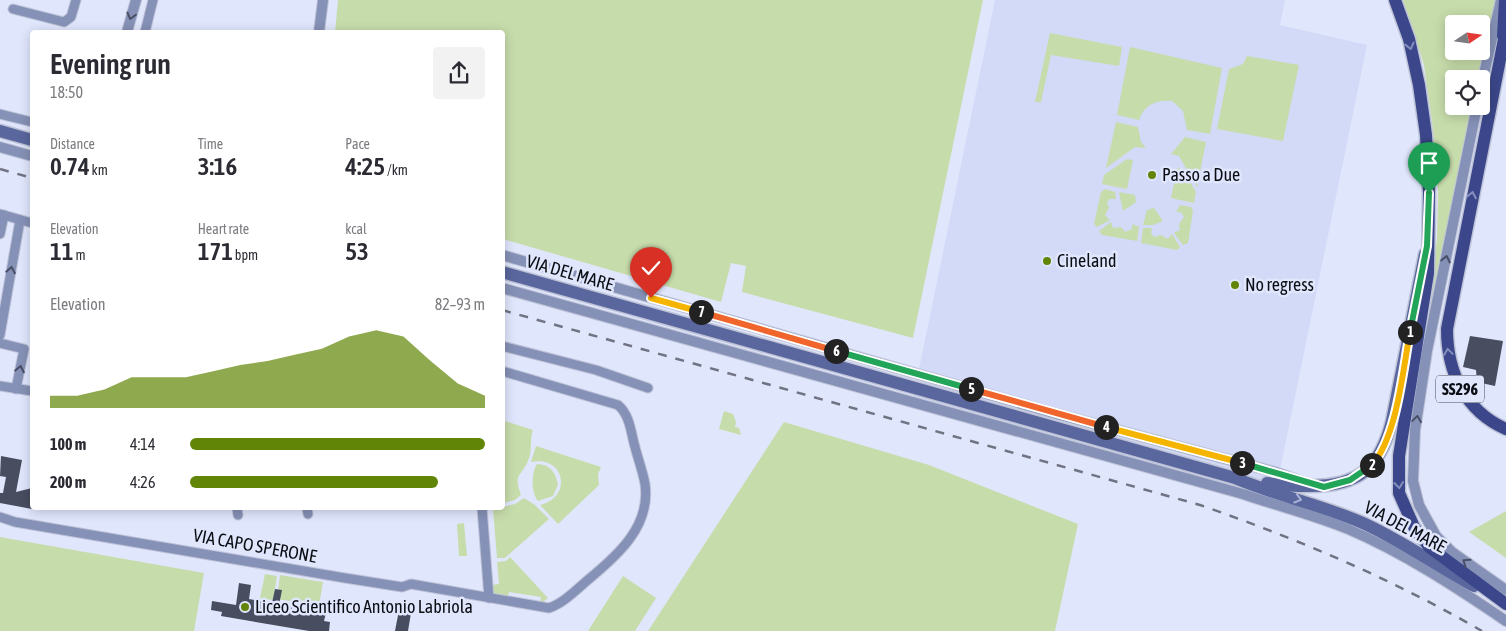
<!DOCTYPE html>
<html lang="en">
<head>
<meta charset="utf-8">
<style>
	body { margin:0; font-family:"Asap Condensed",sans-serif; background:#f2f2f3; color:#2b2b33; height:100vh; display:flex; flex-direction:column; font-size:19px; white-space:nowrap }
	* { box-sizing:border-box; margin:0 }
	p { font-size:16px; color:#7c7c81 }
	.icon { flex:none; width:28px; height:28px; fill:none; stroke:currentColor; stroke-width:2; stroke-linecap:round; stroke-linejoin:round }
	.map { position:relative; flex:1; overflow:hidden }
	.details { position:absolute; left:30px; top:30px; width:475px; height:480px; display:flex; flex-direction:column; background:#fff; border-radius:5px; box-shadow:0 2px 12px #0003 }
	.details>* { flex:none }
	.needle { width:32px; rotate:77deg }
	.fabs { position:absolute; left:1445px; top:15px; display:grid; gap:10px }
	.fabs a { display:grid; place-items:center; width:45px; height:45px; border-radius:5px; background:#fff; box-shadow:0 2px 12px #0003; font-size:25px }
	.pin { position:absolute; display:grid; place-items:center; width:42px; height:42px; color:#fff; margin:-51px -21px; border-radius:50% 50% 50% 0; rotate:-45deg; box-shadow:0 0 5px #0007 }
	.pin .icon { rotate:45deg }
	.km { position:absolute; width:25px; height:25px; margin:-12px; border-radius:50%; background:#222; color:#fff; font-size:14px; line-height:25px; text-align:center }
	.round { display:grid; place-items:center; flex:none; width:52px; height:52px; border-radius:5px; background:#f2f2f3 }
	.summary { display:flex; align-items:center; justify-content:space-between; height:85px; padding:0 20px }
	h1 { font-size:28px; font-weight:600; line-height:38px }
	.stats { display:grid; grid-template-columns:repeat(3,1fr); gap:8px; height:85px; padding:5px 20px }
	.stats div { display:grid; align-content:center }
	.stats b { font-size:25px; font-weight:600 }
	.stats small { font-size:14px; font-weight:400 }
	.stats p { font-size:14px }
	.chart { height:140px; padding:10px 20px }
	.chart p { display:flex; justify-content:space-between }
	.chart svg { width:100%; height:90px; margin-top:5px; fill:#618506; opacity:.7 }
	ul { padding:0 20px; list-style:none; font-size:16px }
	li { display:grid; grid-template-columns:80px 60px 1fr; align-items:center; height:38px }
	li i { height:12px; border-radius:6px; background:#618506 }
	.map>svg:first-child { display:block }
	.built { fill:#d2daf7 }
	.green { fill:#c7dcab; fill-rule:evenodd }
	.building { fill:#484d60 }
	.lines { fill:none; stroke-linecap:round; stroke-linejoin:round }
	.minor-casing { stroke:#bec3d7; stroke-width:11 }
	.tertiary-casing { stroke:#bec3d7; stroke-width:12 }
	.secondary-casing { stroke:#bec3d7; stroke-width:15 }
	.primary-casing { stroke:#bec3d7; stroke-width:15 }
	.minor { stroke:#8691b7; stroke-width:9 }
	.tertiary { stroke:#8691b7; stroke-width:10 }
	.secondary { stroke:#5a669e; stroke-width:12 }
	.primary { stroke:#3b478a; stroke-width:12 }
	.rail { stroke:#707482; stroke-width:2.5; stroke-dasharray:9 9; stroke-linecap:butt }
	.oneway { stroke:#484f66 }
	.oneway2 { stroke:#858fbd }
	.oneway3 { stroke:#aab3d6 }
	.split-1-casing { stroke:#fff; stroke-width:10 }
	.split-2-casing { stroke:#fff; stroke-width:10 }
	.split-3-casing { stroke:#fff; stroke-width:10 }
	.split-4-casing { stroke:#fff; stroke-width:10 }
	.split-5-casing { stroke:#fff; stroke-width:10 }
	.split-6-casing { stroke:#fff; stroke-width:10 }
	.split-7-casing { stroke:#fff; stroke-width:10 }
	.split-8-casing { stroke:#fff; stroke-width:10 }
	.split-1 { stroke:#22a559; stroke-width:6 }
	.split-2 { stroke:#f5b400; stroke-width:6 }
	.split-3 { stroke:#22a559; stroke-width:6 }
	.split-4 { stroke:#f5b400; stroke-width:6 }
	.split-5 { stroke:#f0652b; stroke-width:6 }
	.split-6 { stroke:#22a559; stroke-width:6 }
	.split-7 { stroke:#f0652b; stroke-width:6 }
	.split-8 { stroke:#f5b400; stroke-width:6 }
	.poi-dot { fill:#618506; stroke:#e0e6fc; stroke-width:2 }
	.labels { text-anchor:middle; stroke-width:5; stroke-linejoin:round; paint-order:stroke }
	.shield { fill:#e0e6fc; stroke:#4b4e5a; stroke-width:1 }
	.shield-label { font-size:16px; font-weight:bold; fill:#0b0d14 }
	.poi-label { font-size:18px; fill:#0b0d14; stroke:#e0e6fc; text-anchor:start }
	.street-label { font-size:18px; fill:#0b0d14; stroke:#e0e6fc }
</style>
</head>
<body>
<div class="map">
<svg width="1506" height="631" viewBox="0 0 1506 631">
	<rect width="100%" height="100%" fill="#e0e6fc"/>
	<path class="built" d="M995 0H1285L1280 25 1367 45 1273 504 912 403Z"/>
	<g class="green">
		<path d="M338 0H983L913 338 742 292 746 266 731 263 721 302 503 239 502 32H335Z"/>
		<path d="M1403 0H1496L1479 79H1454V106H1473L1421 367 1437 239 1438 191 1433 129 1424 65ZM1454 24H1481V51H1454Z"/>
		<path d="M1050 33 1122 47 1119 66 1051 55 1041 102H1035Z"/>
		<path d="M1130 47 1222 68 1210 134 1187 130 1183 111 1172 101C1156 99 1144 105 1139 120L1117 115Z"/>
		<path d="M1247 56 1299 65 1283 141 1217 129 1229 69 1243 64Z"/>
		<path d="M1116 122 1138 127 1141 142 1146 148 1135 147 1106 168Z"/>
		<path d="M1185 137 1206 142 1197 187 1179 156 1171 154Z"/>
		<path d="M1127 159 1133 160 1127 189 1102 184 1104 175Z"/>
		<path d="M1177 168 1182 169 1196 192 1194 203 1171 198Z"/>
		<path d="M1105 189 1115 192 1116 199H1110L1107 202 1109 208 1105 215 1110 220 1097 227 1094 224 1101 192Z"/>
		<path d="M1119 192 1135 195 1136 202 1123 211Z"/>
		<path d="M1180 205 1191 207 1193 211 1188 243 1183 245 1174 233 1180 230 1179 224 1184 217 1181 212H1176Z"/>
		<path d="M1154 208 1163 221 1153 225H1143L1147 210Z"/>
		<path d="M1111 222 1113 228 1121 227 1125 232 1132 229V224L1139 227 1137 241 1102 235 1099 231Z"/>
		<path d="M1143 228H1152L1151 233 1154 237 1161 235 1168 239 1172 234 1180 247 1177 250 1141 243Z"/>
		<path d="M724 411 733 414 736 422 735 427 739 428 741 435 719 429Z"/>
		<path d="M502 420 533 430C529 441 533 450 528 461 521 478 513 472 521 495L515 500 503 503Z"/>
		<path d="M784 422 929 465 1078 524 1055 631H648Z"/>
		<path d="M536 446 601 467 598 474 599 485 558 524 540 505C573 497 565 455 531 462Z"/>
		<path d="M537 464C550 464 556 473 558 485L553 496 538 501C531 493 531 473 537 464Z"/>
		<path d="M524 498 535 505 549 519 505 558H497L493 509 515 504Z"/>
		<path d="M1506 511V558L1469 532Z"/>
		<path d="M464 523 467 556H459L457 524Z"/>
		<path d="M0 537 204 573 194 631H0Z"/>
		<path d="M510 557 548 598 540 604 541 597 509 592 507 599 492 593V585L499 584 497 562 506 561Z"/>
		<path d="M265 574 277 576 273 600 260 598Z"/>
		<path d="M280 575 323 582 319 606 277 599Z"/>
		<path d="M623 576 656 598 635 631H588Z"/>
	</g>
	<g class="building">
		<path d="M1470 336 1503 341 1495 386 1477 382 1476 370 1463 367Z"/>
		<path d="M1 456 22 460 16 492 32 488V509L0 503V493H3L6 477 0 476Z"/>
		<path d="M239 583 251 585 249 599 272 603 275 589 282 590 279 605 326 613 324 621 330 622 329 631H309L221 616 222 612 211 610 212 601 236 605Z"/>
		<path d="M399 610 411 613 408 631H395Z"/>
	</g>
	<g class="lines">
		<g class="minor-casing">
			<g id="minor">
				<path d="M13 9 64 22 71 17 76 0"/>
				<path d="M145 32 153 0"/>
				<path d="M0 114 32 122"/>
				<path d="M0 214 32 223"/>
				<path d="M0 234 4 215"/>
				<path d="M0 335 20 220"/>
				<path d="M0 343 24 349 16 389"/>
				<path d="M502 346 596 370 648 388"/>
				<path d="M0 386 32 391"/>
				<path d="M237 508 238 515"/>
				<path d="M307 508 308 514"/>
				<path d="M482 508 489 598"/>
				<path d="M0 517 15 522 345 578 402 587 411 584 549 608C564 603 577 589 589 579 618 555 651 526 645 484 643 472 638 459 635 447 631 433 630 415 618 405L502 371"/>
			</g>
		</g>
		<g class="tertiary-casing">
			<g id="tertiary">
				<path d="M127 32 136 0"/>
				<path d="M319 32 323 0"/>
				<path d="M1481 87 1501 0"/>
				<path d="M1477 106 1427 351 1415 430 1413 481 1419 505 1436 536 1452 552 1506 590"/>
				<path d="M0 147 32 156"/>
				<path d="M502 255 1057 414 1275 472 1309 484"/>
				<path d="M502 288 1243 494C1278 506 1314 515 1348 529 1404 553 1456 587 1506 621"/>
			</g>
		</g>
		<g class="secondary-casing">
			<g id="secondary">
				<path d="M0 131 32 140"/>
				<path d="M502 272 1235 478C1277 496 1323 505 1365 524 1404 542 1437 566 1474 586"/>
				<path d="M1267 483C1282 486 1296 486 1310 486 1359 486 1380 468 1392 421L1425 254"/>
			</g>
		</g>
		<g class="primary-casing">
			<g id="primary">
				<path d="M1395 0 1409 39 1419 85 1426 135 1429 193 1428 273 1399 456V493L1414 527 1429 547 1506 604"/>
				<path d="M1506 29 1447 329C1447 372 1465 411 1506 429"/>
				<path d="M1503 36 1505 0"/>
			</g>
		</g>
		<use href="#minor" class="minor"/>
		<use href="#tertiary" class="tertiary"/>
		<use href="#secondary" class="secondary"/>
		<use href="#primary" class="primary"/>
		<g class="rail">
			<path d="M0 169 32 178"/>
			<path d="M502 310 1200 505C1298 539 1392 579 1482 631"/>
		</g>
	</g>
	<defs><path id="oneway-chevron" d="M-2-3.5L2.5 0L-2 3.5" fill="none" stroke-width="1.6" stroke-linecap="round" stroke-linejoin="round" transform="scale(1.25)"/></defs>
	<g class="oneway">
		<use href="#oneway-chevron" transform="translate(131 16) rotate(105)"/>
		<use href="#oneway-chevron" transform="translate(1446 259) rotate(-78)"/>
		<use href="#oneway-chevron" transform="translate(11 270) rotate(-80)"/>
		<use href="#oneway-chevron" transform="translate(20 369) rotate(-79)"/>
		<use href="#oneway-chevron" transform="translate(1417 419) rotate(-82)"/>
		<use href="#oneway-chevron" transform="translate(1466 562) rotate(-145)"/>
	</g>
	<g class="oneway2">
		<use href="#oneway-chevron" transform="translate(1410 46) rotate(76)"/>
		<use href="#oneway-chevron" transform="translate(1472 195) rotate(-79)"/>
		<use href="#oneway-chevron" transform="translate(1448 352) rotate(-98)"/>
		<use href="#oneway-chevron" transform="translate(1399 485) rotate(83)"/>
	</g>
	<use class="oneway3" href="#oneway-chevron" transform="translate(1298 499) rotate(17)"/>
	<g class="lines">
		<g class="split-1-casing">
			<path id="split-1" d="M1410 332 1427 246 1429 193"/>
		</g>
		<g class="split-2-casing">
			<path id="split-2" d="M1372 465C1397 437 1403 369 1410 332"/>
		</g>
		<g class="split-3-casing">
			<path id="split-3" d="M1242 463 1324 487 1350 480 1372 465"/>
		</g>
		<g class="split-4-casing">
			<path id="split-4" d="M1106 427 1242 463"/>
		</g>
		<g class="split-5-casing">
			<path id="split-5" d="M971 389 1106 427"/>
		</g>
		<g class="split-6-casing">
			<path id="split-6" d="M836 351 971 389"/>
		</g>
		<g class="split-7-casing">
			<path id="split-7" d="M701 312 836 351"/>
		</g>
		<g class="split-8-casing">
			<path id="split-8" d="M651 298 701 312"/>
		</g>
		<use href="#split-1" class="split-1"/>
		<use href="#split-2" class="split-2"/>
		<use href="#split-3" class="split-3"/>
		<use href="#split-4" class="split-4"/>
		<use href="#split-5" class="split-5"/>
		<use href="#split-6" class="split-6"/>
		<use href="#split-7" class="split-7"/>
		<use href="#split-8" class="split-8"/>
	</g>
	<g class="poi-dot">
		<circle cx="1152" cy="175" r="5"/>
		<circle cx="1047" cy="261" r="5"/>
		<circle cx="1235" cy="285" r="5"/>
		<circle cx="245" cy="607" r="5"/>
	</g>
	<g class="labels">
		<rect class="shield" x="1436" y="375.5" width="48" height="27" rx="4"/>
		<g class="shield-label">
			<text x="1460" y="395">SS296</text>
		</g>
		<g class="poi-label">
			<text x="1162" y="181">Passo a Due</text>
			<text x="1057" y="267">Cineland</text>
			<text x="1245" y="291">No regress</text>
			<text x="255" y="613">Liceo Scientifico Antonio Labriola</text>
		</g>
		<g class="street-label">
			<text transform="translate(570 273) rotate(16)" y="6">VIA DEL MARE</text>
			<text transform="translate(1405 527) rotate(28)" y="6">VIA DEL MARE</text>
			<text transform="translate(255 546) rotate(10)" y="6">VIA CAPO SPERONE</text>
		</g>
	</g>
</svg>
<div class="fabs">
<a><svg class="needle" viewBox="-14 -14 28 28"><path d="M0-13l5 13h-10z" fill="#e53935"/><path d="M0 13l5-13h-10z" fill="#7c7c81"/></svg></a>
<a><svg class="icon" aria-label="locate" viewBox="0 0 24 24"><circle cx="12" cy="12" r="6"/><path d="M12 2v4M12 18v4M2 12h4M18 12h4"/></svg></a>
</div>
<div class="pin" style="left:1429px;top:193px;background:#1e9e55"><svg class="icon" aria-label="arrive" viewBox="0 0 24 24"><path d="M6 21V4h12l-3 4 3 4H6"/></svg></div>
<div class="pin" style="left:651px;top:298px;background:#d93025"><svg class="icon" aria-label="check" viewBox="0 0 24 24"><path d="M5 12l5 5 9-10"/></svg></div>
<b class="km" style="left:1410px;top:332px">1</b>
<b class="km" style="left:1372px;top:465px">2</b>
<b class="km" style="left:1242px;top:463px">3</b>
<b class="km" style="left:1106px;top:427px">4</b>
<b class="km" style="left:971px;top:389px">5</b>
<b class="km" style="left:836px;top:351px">6</b>
<b class="km" style="left:701px;top:312px">7</b>
<section class="details">
<div class="summary"><div><h1>Evening run</h1><p>18:50</p></div><a class="round"><svg class="icon" aria-label="share" viewBox="0 0 24 24"><path d="M12 15V3M7 8l5-5 5 5M5 13v7h14v-7"/></svg></a></div>
<div class="stats">
<div><p>Distance</p><b>0.74<small> km</small></b></div>
<div><p>Time</p><b>3:16</b></div>
<div><p>Pace</p><b>4:25<small> /km</small></b></div>
</div>
<div class="stats">
<div><p>Elevation</p><b>11<small> m</small></b></div>
<div><p>Heart rate</p><b>171<small> bpm</small></b></div>
<div><p>kcal</p><b>53</b></div>
</div>
<div class="chart"><p><span>Elevation</span>82–93 m</p>
<svg viewBox="0 0 160 44" preserveAspectRatio="none"><path d="M0 44V38L10 38L20 35L30 29L40 29L50 29L60 26L70 23L80 21L90 18L100 15L110 9L120 6L130 9L140 21L150 32L160 38V44z"/></svg>
</div>
<ul>
<li><b>100 m</b>4:14<i style="width:100%"></i></li>
<li><b>200 m</b>4:26<i style="width:84%"></i></li>
</ul>
</section>
</div>
</body>
</html>
